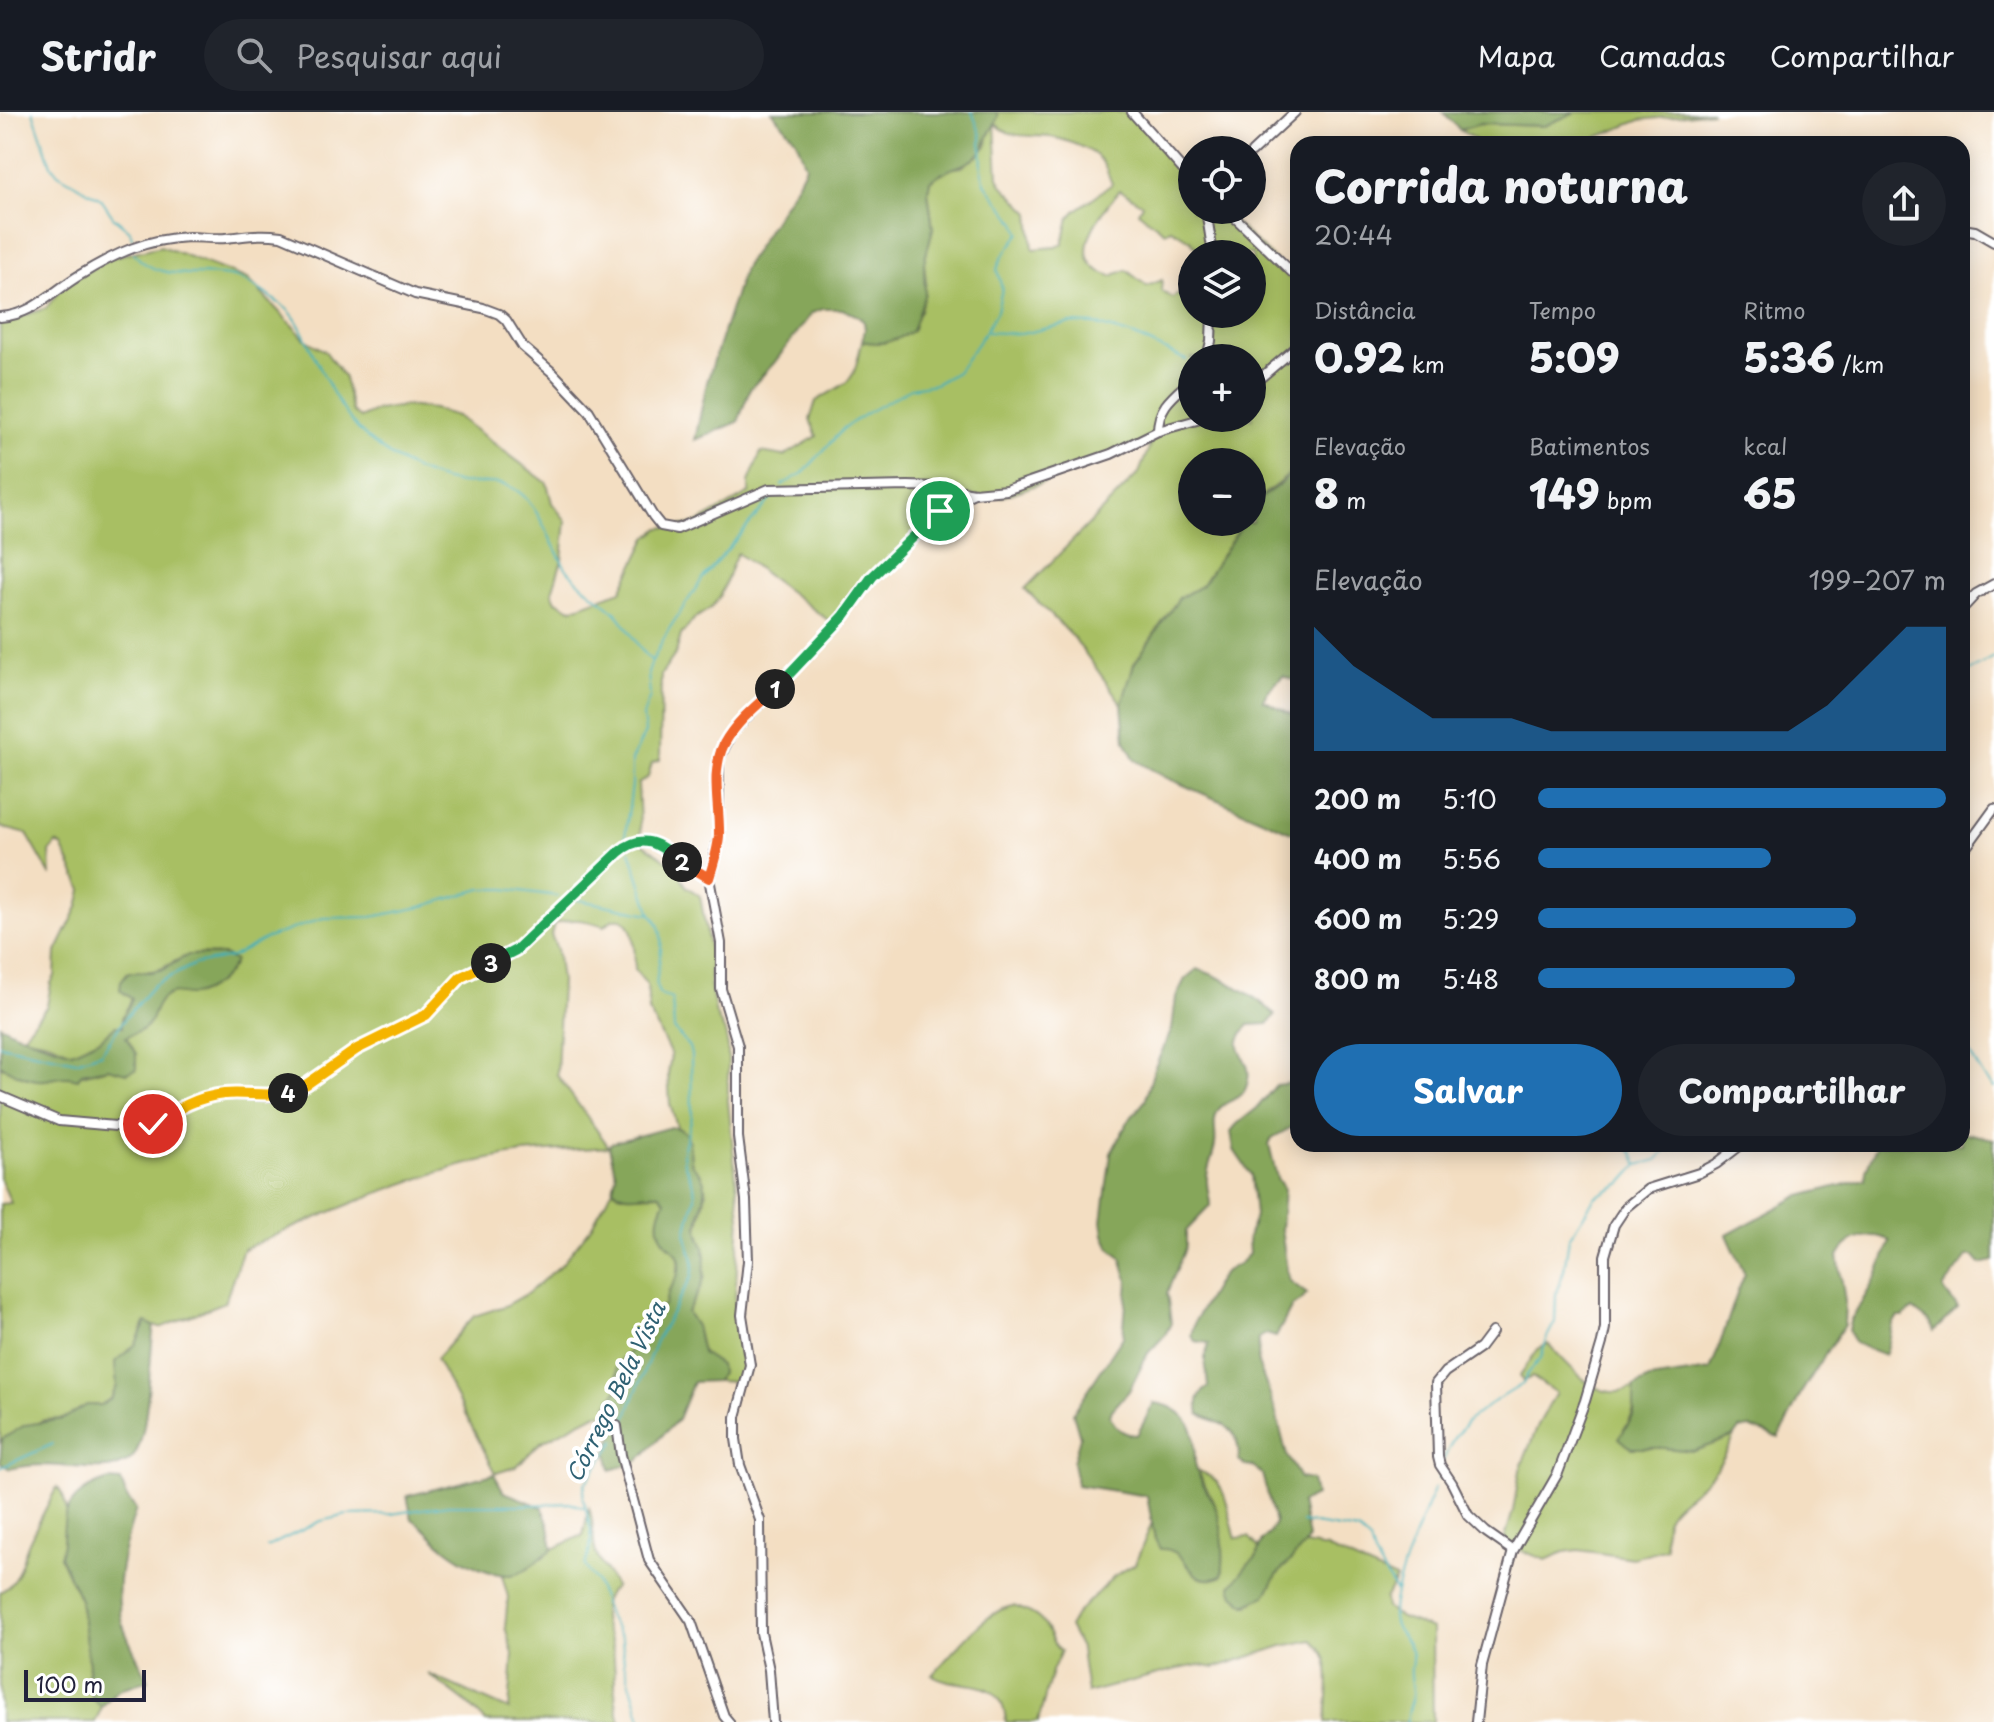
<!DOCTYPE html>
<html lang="pt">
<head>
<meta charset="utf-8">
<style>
	body { margin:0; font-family:"Playpen Sans",sans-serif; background:#20242c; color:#f1f3f6; height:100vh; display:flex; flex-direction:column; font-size:30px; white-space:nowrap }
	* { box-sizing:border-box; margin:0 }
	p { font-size:26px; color:#9ea1a6 }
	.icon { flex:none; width:44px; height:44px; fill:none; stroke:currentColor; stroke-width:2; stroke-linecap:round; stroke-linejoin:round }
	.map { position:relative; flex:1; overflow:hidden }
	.panel { position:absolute; left:1290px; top:24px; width:680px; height:1016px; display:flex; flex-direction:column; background:#171b24; border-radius:24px; box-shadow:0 4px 20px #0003 }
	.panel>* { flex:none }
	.controls { position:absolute; left:1178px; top:24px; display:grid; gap:16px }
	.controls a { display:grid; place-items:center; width:88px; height:88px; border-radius:50%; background:#171b24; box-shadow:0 4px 20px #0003; font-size:40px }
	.scale { position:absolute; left:24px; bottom:20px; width:122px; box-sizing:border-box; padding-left:8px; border:4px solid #22223b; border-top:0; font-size:22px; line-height:28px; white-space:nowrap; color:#22223b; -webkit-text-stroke:6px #fff; paint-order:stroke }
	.pin { position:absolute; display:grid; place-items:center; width:68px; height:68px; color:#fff; margin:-34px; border:4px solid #fff; border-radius:50%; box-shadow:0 2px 8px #0007 }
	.km { position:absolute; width:40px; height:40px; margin:-20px; border-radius:50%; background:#222; color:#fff; font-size:22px; line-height:40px; text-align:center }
	.round { display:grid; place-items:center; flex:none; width:84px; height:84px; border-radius:42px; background:#20242c }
	.headline { display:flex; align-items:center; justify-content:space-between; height:136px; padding:0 24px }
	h1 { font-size:44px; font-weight:800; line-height:60px }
	.stats { display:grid; grid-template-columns:repeat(3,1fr); gap:12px; height:136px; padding:8px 24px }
	.stats div { display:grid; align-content:center }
	.stats b { font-size:40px; font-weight:800 }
	.stats small { font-size:22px; font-weight:400 }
	.stats p { font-size:22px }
	.chart { height:224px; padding:16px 24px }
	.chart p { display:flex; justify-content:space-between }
	.chart svg { width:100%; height:144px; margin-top:8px; fill:#1f6fb2; opacity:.7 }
	.primary-button { display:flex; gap:16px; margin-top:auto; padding:16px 24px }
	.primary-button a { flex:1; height:92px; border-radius:48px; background:#1f6fb2; color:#fff; font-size:32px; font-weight:800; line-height:92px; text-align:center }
	.primary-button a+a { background:#20242c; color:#f1f3f6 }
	ul { padding:0 24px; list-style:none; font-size:26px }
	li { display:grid; grid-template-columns:128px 96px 1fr; align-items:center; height:60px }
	li i { height:20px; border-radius:10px; background:#1f6fb2 }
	header { display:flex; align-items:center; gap:48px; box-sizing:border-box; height:112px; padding:0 40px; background:#171b24; border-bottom:2px solid #363941 }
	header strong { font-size:38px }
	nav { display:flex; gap:44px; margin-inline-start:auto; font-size:28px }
	.search { width:560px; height:72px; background:#20242c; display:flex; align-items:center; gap:20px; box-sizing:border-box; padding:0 28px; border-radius:44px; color:#9ea1a6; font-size:30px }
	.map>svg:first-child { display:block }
	.green { fill:#a8bf64; stroke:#657050; stroke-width:2; fill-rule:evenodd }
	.forest { fill:#86a65a; stroke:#54644a; stroke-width:2 }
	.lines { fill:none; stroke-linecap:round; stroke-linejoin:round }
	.stream { stroke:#3eafb7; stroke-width:2 }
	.street-casing { stroke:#6b646a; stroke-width:12 }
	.street { stroke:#fff; stroke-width:8 }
	.split-1-casing { stroke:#fff; stroke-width:16 }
	.split-2-casing { stroke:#fff; stroke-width:16 }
	.split-3-casing { stroke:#fff; stroke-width:16 }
	.split-4-casing { stroke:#fff; stroke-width:16 }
	.split-5-casing { stroke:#fff; stroke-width:16 }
	.split-1 { stroke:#22a559; stroke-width:10 }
	.split-2 { stroke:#f0652b; stroke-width:10 }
	.split-3 { stroke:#22a559; stroke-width:10 }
	.split-4 { stroke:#f5b400; stroke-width:10 }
	.split-5 { stroke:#f5b400; stroke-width:10 }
	.labels { text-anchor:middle; stroke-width:8; stroke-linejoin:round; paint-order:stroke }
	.water-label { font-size:22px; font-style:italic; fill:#2f6173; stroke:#fff }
</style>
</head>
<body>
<header>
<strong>Stridr</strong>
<div class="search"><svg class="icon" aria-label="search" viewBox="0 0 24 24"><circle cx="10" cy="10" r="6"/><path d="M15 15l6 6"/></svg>Pesquisar aqui</div>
<nav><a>Mapa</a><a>Camadas</a><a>Compartilhar</a></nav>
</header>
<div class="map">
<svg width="1994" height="1610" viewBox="0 0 1994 1610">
	<rect width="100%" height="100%" fill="#fff"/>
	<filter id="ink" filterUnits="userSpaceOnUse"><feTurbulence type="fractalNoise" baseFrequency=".0125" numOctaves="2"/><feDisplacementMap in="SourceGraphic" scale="16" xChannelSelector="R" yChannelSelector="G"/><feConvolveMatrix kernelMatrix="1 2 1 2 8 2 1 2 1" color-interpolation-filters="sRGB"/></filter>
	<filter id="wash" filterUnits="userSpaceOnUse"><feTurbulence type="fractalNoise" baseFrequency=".006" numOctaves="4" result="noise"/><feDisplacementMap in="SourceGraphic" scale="32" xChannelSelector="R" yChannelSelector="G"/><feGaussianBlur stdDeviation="1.8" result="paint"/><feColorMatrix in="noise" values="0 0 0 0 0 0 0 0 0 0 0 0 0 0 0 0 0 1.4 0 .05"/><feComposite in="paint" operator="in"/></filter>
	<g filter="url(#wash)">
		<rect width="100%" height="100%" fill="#f3dec2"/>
		<g class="green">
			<path d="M996 0H1128L1192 72V98H1221L1298 169V335L1289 363 1263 383 1252 399V350H1192V410H1244L1201 474 1179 486 1134 552 1122 592 1074 526 1025 477 1139 361 1150 333 1002 385 949 383 832 511 737 441 720 484 711 496 694 507 681 523 676 541 661 563 660 648 652 651 648 665 638 672 641 730 676 755 686 774 700 784 710 839V871L716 903 725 920 728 935V989L740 1105 734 1206 746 1257 743 1267 738 1270 717 1269 721 1261 720 1253 702 1241 696 1215 687 1200 705 1164 703 1155 705 1141 698 1117 706 1080 701 1062 692 1053C688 1038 693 1025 677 1015L670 992 668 962 671 943 649 899 647 873 635 858C634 847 638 803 615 807 611 807 608 812 604 814 587 808 571 805 554 812L551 823 557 837 561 869 557 963 609 1035C575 1038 538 1038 504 1044 414 1061 328 1101 243 1137L225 1190 160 1216 145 1211 136 1232 115 1250 117 1274 111 1286 101 1293H87L63 1307 44 1308 2 1327 0 1330V1092L11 1091 0 1066V953L24 965 44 968 57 964 75 965 108 956 136 942 126 925 148 913 157 891 164 885 175 880 192 883 220 869 224 843C214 843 202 841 192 843 169 847 167 862 137 859L127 881 132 887 122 915 115 914 101 927 72 940 48 930 22 925 47 894 51 871 55 864 56 840 78 795 82 778 62 734 56 731 50 740 51 764 27 722 0 715V208H12L46 196 64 173 112 145 161 134 248 167 306 228 325 239 344 265 352 299 360 306 377 298 405 294 434 297 457 304 547 371 552 391 566 409 562 448 552 480 556 489 571 497 621 479 647 426 660 416 695 412 749 381V370L761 340 784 344 817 324 810 308 816 289C854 265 852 275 862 229L884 231 920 199 926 170 924 151 933 116 928 80 930 69 947 57 962 55 987 33 988 24 995 12 998 65 1002 73 1030 101 1033 137 1056 135 1063 131 1069 106 1075 99 1112 72C1108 63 1105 50 1097 44 1086 35 1064 27 1050 25 1029 22 1012 28 996 12ZM1120 78 1142 92 1138 100 1165 120 1171 117 1191 129 1201 142H1252V202H1192V195L1177 182 1173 186 1161 179 1162 168 1147 174 1126 158 1112 164C1061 151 1101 100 1120 78ZM1192 246H1252V306H1192Z"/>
			<path d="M1576 0H1713L1640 8 1580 32H1482L1460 18 1480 12 1544 14Z"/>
			<path d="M613 1077 621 1083 660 1082 665 1089V1130L675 1137 679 1145 677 1168 669 1178 665 1192 648 1207 631 1238 621 1247 616 1263 621 1272 608 1293 623 1296 614 1322C611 1312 610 1306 600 1301L595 1302 541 1330 516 1355 496 1361 436 1247 474 1204 505 1194 528 1181 561 1153 589 1118Z"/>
			<path d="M1548 1232C1571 1254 1598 1295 1634 1275 1636 1293 1635 1302 1624 1317L1664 1336 1694 1339 1735 1324C1727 1340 1717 1359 1703 1371 1679 1393 1658 1398 1666 1436L1633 1446 1579 1438 1564 1440 1546 1448 1503 1432 1513 1399 1520 1358 1538 1313 1556 1281 1532 1265 1523 1269 1520 1263 1538 1237Z"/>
			<path d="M1198 1359C1229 1366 1227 1401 1236 1426L1249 1425 1259 1436 1256 1446 1238 1467 1249 1493 1265 1483 1277 1463 1305 1432 1327 1436 1396 1467 1385 1487 1386 1496 1401 1506 1432 1517 1433 1610H1326C1327 1583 1337 1546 1312 1528L1283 1534 1214 1556 1200 1553 1177 1557 1087 1581 1081 1538 1069 1515 1077 1501 1114 1464 1135 1452 1153 1408C1154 1413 1153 1422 1155 1427 1160 1436 1169 1436 1176 1441 1194 1453 1194 1476 1222 1464 1225 1444 1222 1413 1215 1394 1210 1382 1203 1370 1198 1359Z"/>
			<path d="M57 1375C72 1391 67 1425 60 1445L80 1488 89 1552 87 1563 93 1587 102 1595 95 1610H0V1480C21 1470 21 1445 31 1426 39 1409 48 1392 57 1375Z"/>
			<path d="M589 1396C595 1413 592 1429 596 1441 600 1452 610 1463 615 1475 606 1481 603 1492 603 1503 602 1515 609 1523 612 1534 618 1559 611 1587 621 1610H486L469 1593 428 1562 509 1598 513 1542 505 1515 508 1485 502 1463 520 1460 553 1437 583 1423Z"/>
			<path d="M1014 1494C1024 1498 1036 1502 1043 1511 1051 1521 1050 1532 1061 1539L1052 1559 1038 1610H1006C1002 1560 962 1580 932 1563 951 1543 987 1496 1014 1494Z"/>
		</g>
		<g class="forest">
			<path d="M772 0H996L998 3C997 12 990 17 988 25 979 58 952 50 930 69L928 80 933 116 924 151 925 181 912 219C896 229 881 234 862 229L865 218 864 210 858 204 842 197H823L812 201 774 251 750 277 738 310 695 328 707 270 744 156 798 70 806 54 796 28Z"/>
			<path d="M1443 0H1576L1544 14 1480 12 1460 18Z"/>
			<path d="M1298 335V570L1283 564 1267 580 1263 588 1298 605V723L1165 665 1135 648 1125 629 1122 592 1134 552 1179 486 1201 474 1244 410H1252C1252 379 1279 381 1290 360 1294 353 1295 343 1298 335Z"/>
			<path d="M188 843H224L235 849C230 863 208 881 192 883 180 884 174 877 163 886 154 893 154 905 148 913 142 920 134 921 126 925L136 942V958L126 961 108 956 82 961 78 967C65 963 58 966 45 968 30 970 13 960 0 953V913C23 926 47 932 72 940L101 927 115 914 122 915V906L132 887 120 878 121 869 128 860H150L164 857Z"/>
			<path d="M1197 857C1222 865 1257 884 1275 903L1268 912 1249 913C1224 939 1253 943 1248 968 1244 991 1230 984 1219 997 1211 1008 1217 1021 1215 1033 1213 1045 1206 1057 1207 1069 1207 1078 1210 1085 1210 1094L1186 1119V1134L1167 1181 1171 1211 1165 1223 1148 1241 1129 1279 1112 1298 1110 1304C1115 1316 1124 1323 1137 1323L1154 1291C1168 1292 1182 1299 1190 1313 1196 1325 1194 1337 1195 1350 1196 1363 1207 1378 1213 1390 1223 1409 1225 1443 1222 1464 1185 1479 1192 1435 1160 1437L1155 1427 1147 1384 1077 1373 1073 1350 1080 1325 1073 1301 1123 1225 1128 1169 1121 1145 1110 1136 1104 1123 1102 1109 1111 1041 1129 1008 1145 989 1154 957 1172 917 1176 885 1185 867Z"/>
			<path d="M1298 970V1004L1290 1016 1272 1026 1269 1032 1277 1066 1284 1077 1281 1117 1287 1158 1290 1169 1307 1182 1301 1189 1292 1194 1276 1225 1266 1222 1259 1226 1258 1251 1275 1297 1287 1344 1300 1366 1312 1368 1315 1384 1301 1391 1308 1426 1303 1435 1277 1463 1265 1484 1246 1493 1234 1483 1231 1474 1249 1451 1256 1446 1262 1428 1270 1421 1275 1411 1262 1362 1254 1355 1245 1354 1239 1348C1239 1313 1226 1315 1199 1302 1196 1290 1198 1282 1208 1275L1205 1246 1209 1231 1195 1229 1191 1223 1195 1209 1219 1167 1226 1159 1240 1151 1249 1142 1248 1126 1255 1104 1251 1063 1234 1038 1231 1019 1237 1012 1257 996 1276 973Z"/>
			<path d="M671 1015C695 1018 688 1036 692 1053 718 1077 698 1090 698 1117 698 1123 702 1130 704 1135 705 1141 705 1161 704 1166 702 1177 692 1190 687 1200L696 1214 702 1241 720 1253 721 1261 717 1269 693 1270 678 1307 638 1349 611 1358 607 1340 623 1297 607 1293 621 1273 616 1256 631 1238 648 1207 665 1192C666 1177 681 1167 680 1151 679 1140 672 1138 666 1131 655 1118 658 1102 665 1089L660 1082C643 1080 629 1089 613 1077L616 1063 609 1035 611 1031Z"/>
			<path d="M1962 1020 1994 1027V1149L1980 1152 1974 1145H1967L1944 1175V1179L1958 1196 1934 1219 1930 1210 1913 1197 1903 1205H1898C1889 1213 1891 1232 1885 1243L1854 1231 1848 1218 1850 1210 1877 1164 1890 1129C1873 1119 1847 1125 1838 1144L1845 1189 1844 1213 1801 1281 1779 1326 1749 1315 1740 1317 1735 1324 1694 1339 1664 1336H1631L1619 1326 1634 1303V1275L1649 1267 1710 1258C1724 1226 1731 1193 1745 1162L1727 1123 1797 1085 1865 1067 1866 1058 1877 1032H1962Z"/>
			<path d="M146 1210 154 1214C149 1242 150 1331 131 1347 121 1356 103 1357 90 1356 62 1355 38 1350 10 1357L0 1351 2 1327 25 1313 63 1307 87 1293H101L111 1287 117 1274 115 1250 136 1232Z"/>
			<path d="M494 1362 504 1380 542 1395 549 1414 553 1437C542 1445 529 1458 516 1462 495 1467 461 1449 445 1436 433 1427 425 1415 412 1407L407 1384Z"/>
			<path d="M109 1368 121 1369 127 1386 136 1397C125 1432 112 1473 122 1510 127 1528 140 1550 148 1568 124 1577 119 1572 102 1595L93 1587 87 1574 89 1552 80 1488 60 1444C65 1431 62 1418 65 1405 71 1383 90 1374 109 1368Z"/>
		</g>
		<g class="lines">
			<g class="stream">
				<path d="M33 0 51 53 58 62 101 87 113 105 130 119 132 126"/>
				<path d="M134 141C157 173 206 156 237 166 251 170 267 183 279 191 294 200 300 214 307 229 321 258 337 294 359 318 384 344 424 366 460 371 481 373 500 366 519 380 539 394 552 435 566 456 579 474 600 486 616 501 629 514 635 535 652 549"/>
				<path d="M987 220 1021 222 1070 211 1095 212 1135 224 1186 248"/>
				<path d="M782 373 803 361 844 316 865 302 911 276 935 272 957 260 985 220 997 199 1002 177 997 157 1002 145 1020 121 1016 111 986 73 982 61 981 23 972 0"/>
				<path d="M1962 563 1994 545"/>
				<path d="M625 725 632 673V648L645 620 643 604 650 584 648 561 652 549 669 517 703 466 776 381"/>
				<path d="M574 787 650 802"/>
				<path d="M1962 929 1984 965 1994 976"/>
				<path d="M0 933 76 949 101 941 126 905 154 873 195 852 232 845 265 827 323 806 372 805 421 795 481 777H505L558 784"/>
				<path d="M1623 1032 1633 1041 1638 1053"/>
				<path d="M622 1316 656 1229 692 1164 694 1152 686 1121 695 1085 694 1074 684 1051 683 1040 692 1004 691 943 689 935 674 917 672 887C668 885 664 885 661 883 646 871 676 826 651 802L630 739"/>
				<path d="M615 1329 585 1372 583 1384 591 1419V1432L585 1454 597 1471 609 1506 622 1527 624 1551 642 1610"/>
				<path d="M1442 1350 1454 1326 1468 1309 1492 1291 1523 1272 1527 1263 1541 1246 1547 1225 1555 1210 1556 1182 1564 1158 1569 1126 1595 1085 1622 1071 1638 1053 1657 1048 1673 1032"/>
				<path d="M0 1356 53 1332"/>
				<path d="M1438 1367 1440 1360"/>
				<path d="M1302 1410 1358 1419 1370 1429 1374 1444 1396 1480"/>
				<path d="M267 1435 321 1409 347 1403 391 1402 448 1393H527L569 1391 584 1395"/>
				<path d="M1408 1610C1406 1598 1414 1590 1413 1580 1413 1575 1411 1568 1411 1562 1410 1556 1413 1549 1412 1543 1410 1528 1394 1521 1393 1505 1391 1475 1423 1404 1435 1375"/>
			</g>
		</g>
	</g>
	<g filter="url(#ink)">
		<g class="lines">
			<g class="street-casing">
				<g id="street">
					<path d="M1132 0 1192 68"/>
					<path d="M1252 40 1295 0"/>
					<path d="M1206 98 1213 142"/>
					<path d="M1227 98 1298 166"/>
					<path d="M1962 117 1975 119 1994 130"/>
					<path d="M0 205C33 203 53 179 80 163 116 141 146 127 189 125 201 125 214 127 226 126 247 124 259 121 281 124L415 182 483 196 499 202 506 208 523 235 553 261 589 299 653 404 661 414 677 417 769 377 908 374 940 375 974 381 1006 378 1111 342 1158 319 1204 306"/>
					<path d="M1207 246 1211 229 1212 202"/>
					<path d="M1252 273 1298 234"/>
					<path d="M1158 319C1158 293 1175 283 1192 267"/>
					<path d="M1962 497 1976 482 1994 472"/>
					<path d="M1962 741 1994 697"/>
					<path d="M0 984 59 1009 138 1016 153 1012 199 987 227 982 272 984 288 981 307 972 357 937 426 903 461 865 516 838 619 740C652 712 678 752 709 766"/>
					<path d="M1492 1220 1480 1236 1445 1260 1436 1271 1438 1345 1440 1353 1452 1371 1468 1403 1486 1420 1513 1439"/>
					<path d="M617 1314 621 1343 649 1448 691 1509 724 1604 729 1610"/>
					<path d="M773 1610 769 1558 761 1521 760 1408 740 1353 736 1327V1305L750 1253 742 1203 748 1149 746 1088 738 1025V934L721 877V831L709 766 719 725V647L732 620 837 512 872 465 891 445 948 393 974 381"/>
					<path d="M1476 1610 1482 1553 1513 1439 1558 1361 1585 1289 1602 1231 1605 1216V1144L1614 1113 1626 1095 1648 1077 1699 1061 1716 1052 1742 1032"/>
				</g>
			</g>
			<use href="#street" class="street"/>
		</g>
	</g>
	<g class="lines" filter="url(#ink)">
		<g class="split-1-casing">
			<path id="split-1" d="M775 577 844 504 872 465 940 399"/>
		</g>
		<g class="split-2-casing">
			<path id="split-2" d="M682 750 709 766C713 753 718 738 719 724 720 694 710 660 724 632 736 610 757 593 775 577"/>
		</g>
		<g class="split-3-casing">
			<path id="split-3" d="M491 851 516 838 619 740C644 719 660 733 682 750"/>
		</g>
		<g class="split-4-casing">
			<path id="split-4" d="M288 981 307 972 357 937 426 903 461 865 491 851"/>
		</g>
		<g class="split-5-casing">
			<path id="split-5" d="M153 1012C176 998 196 985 224 982 245 980 266 985 288 981"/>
		</g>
		<use href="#split-1" class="split-1"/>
		<use href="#split-2" class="split-2"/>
		<use href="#split-3" class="split-3"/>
		<use href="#split-4" class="split-4"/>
		<use href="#split-5" class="split-5"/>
	</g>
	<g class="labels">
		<g class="water-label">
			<text transform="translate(616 1280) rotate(-64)" y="8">Córrego Bela Vista</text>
		</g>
	</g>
</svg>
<div class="controls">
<a><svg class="icon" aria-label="locate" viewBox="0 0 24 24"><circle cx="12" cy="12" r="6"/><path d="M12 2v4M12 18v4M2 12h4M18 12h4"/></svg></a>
<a><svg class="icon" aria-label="layers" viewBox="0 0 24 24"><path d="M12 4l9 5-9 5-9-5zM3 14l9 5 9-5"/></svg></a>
<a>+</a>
<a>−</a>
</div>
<div class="scale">100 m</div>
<div class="pin" style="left:940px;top:399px;background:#1e9e55"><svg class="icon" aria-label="arrive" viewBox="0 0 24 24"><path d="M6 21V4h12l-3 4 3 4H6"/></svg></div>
<div class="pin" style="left:153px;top:1012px;background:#d93025"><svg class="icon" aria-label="check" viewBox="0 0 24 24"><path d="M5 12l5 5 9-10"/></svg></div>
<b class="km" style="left:775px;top:577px">1</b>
<b class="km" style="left:682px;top:750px">2</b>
<b class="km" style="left:491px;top:851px">3</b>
<b class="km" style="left:288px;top:981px">4</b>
<section class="panel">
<div class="headline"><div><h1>Corrida noturna</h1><p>20:44</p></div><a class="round"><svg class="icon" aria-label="share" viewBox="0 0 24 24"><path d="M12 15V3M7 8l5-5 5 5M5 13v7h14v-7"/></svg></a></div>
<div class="stats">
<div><p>Distância</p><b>0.92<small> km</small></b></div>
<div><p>Tempo</p><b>5:09</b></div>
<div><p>Ritmo</p><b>5:36<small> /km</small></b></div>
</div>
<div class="stats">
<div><p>Elevação</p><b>8<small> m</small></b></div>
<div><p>Batimentos</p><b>149<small> bpm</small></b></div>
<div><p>kcal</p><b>65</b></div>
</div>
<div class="chart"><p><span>Elevação</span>199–207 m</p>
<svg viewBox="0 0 160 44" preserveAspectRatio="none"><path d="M0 44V6L10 18L20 26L30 34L40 34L50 34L60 38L70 38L80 38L90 38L100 38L110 38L120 38L130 30L140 18L150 6L160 6V44z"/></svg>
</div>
<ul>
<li><b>200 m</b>5:10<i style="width:100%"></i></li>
<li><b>400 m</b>5:56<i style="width:57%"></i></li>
<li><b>600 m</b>5:29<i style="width:78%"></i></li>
<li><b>800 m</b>5:48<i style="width:63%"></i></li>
</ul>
<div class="primary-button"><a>Salvar</a><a>Compartilhar</a></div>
</section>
</div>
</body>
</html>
